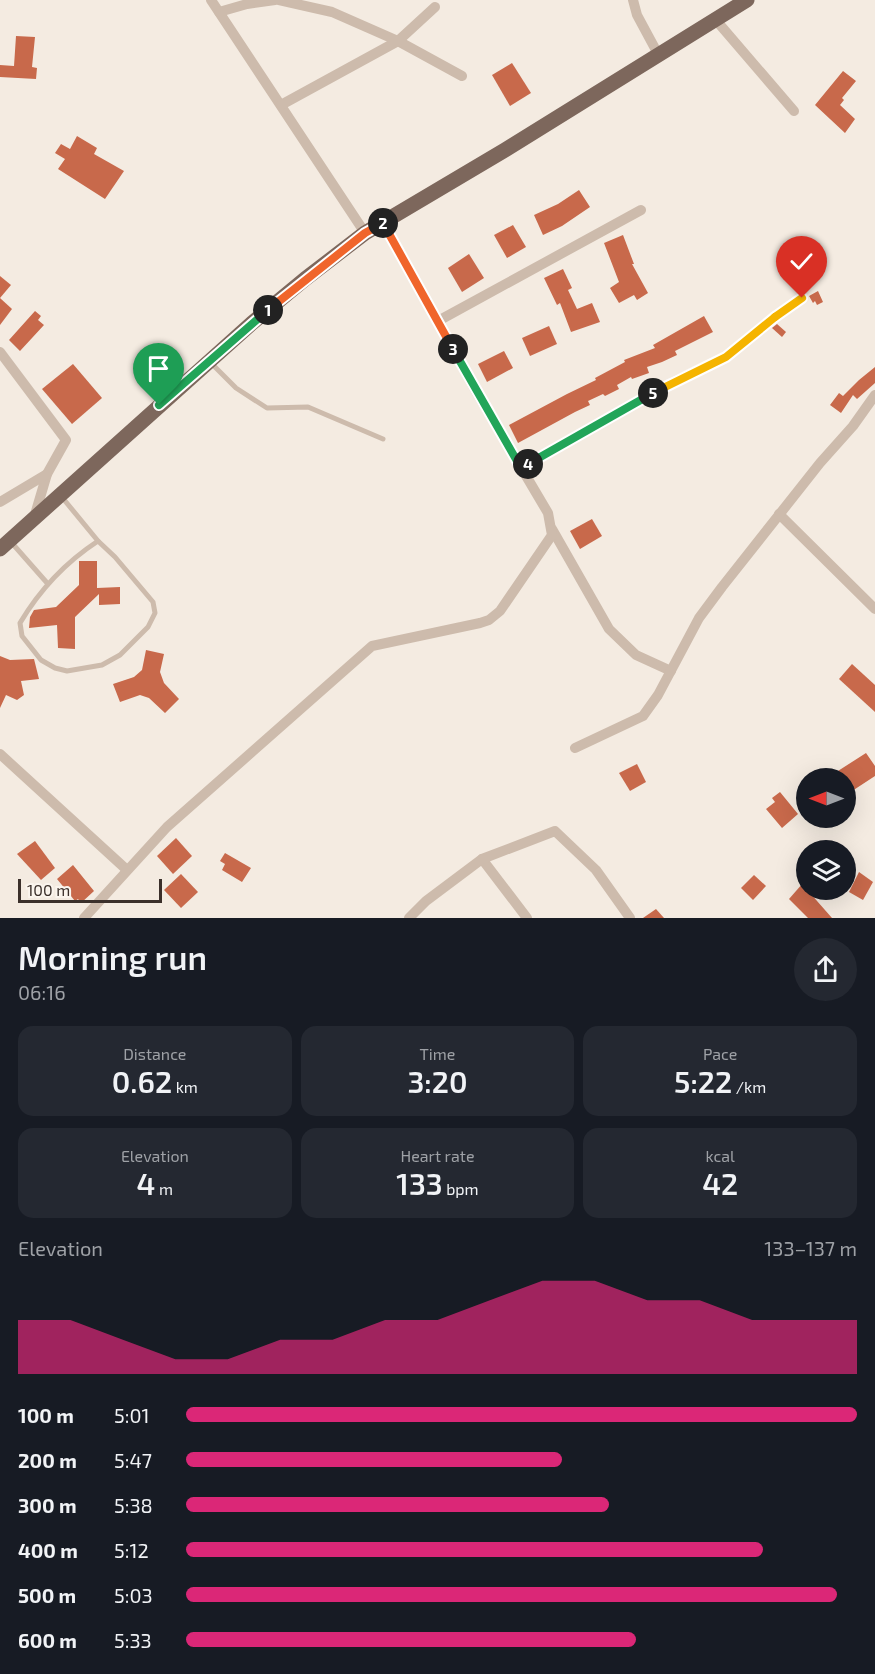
<!DOCTYPE html>
<html lang="en">
<head>
<meta charset="utf-8">
<style>
	body { margin:0; font-family:"Exo 2",sans-serif; background:#242831; color:#f1f3f6; height:100vh; display:flex; flex-direction:column; font-size:22px; white-space:nowrap }
	* { box-sizing:border-box; margin:0 }
	p { font-size:20px; color:#9ea1a6 }
	.icon { flex:none; width:33px; height:33px; fill:none; stroke:currentColor; stroke-width:2; stroke-linecap:round; stroke-linejoin:round }
	.map { position:relative; height:918px; overflow:hidden }
	.drawer { display:flex; flex-direction:column; background:#171b24; flex:1 }
	.drawer>* { flex:none }
	.needle { width:39px; rotate:270deg }
	.buttons { position:absolute; left:796px; top:768px; display:grid; gap:12px }
	.buttons a { display:grid; place-items:center; width:60px; height:60px; border-radius:50%; background:#171b24; box-shadow:0 6px 24px #0002; font-size:30px }
	.scale { position:absolute; left:18px; bottom:15px; width:144px; box-sizing:border-box; padding-left:6px; border:3px solid #3b302b; border-top:0; font-size:16px; line-height:21px; white-space:nowrap; color:#3b302b; -webkit-text-stroke:4px #fbf5ee; paint-order:stroke }
	.pin { position:absolute; display:grid; place-items:center; width:51px; height:51px; color:#fff; margin:-62px -26px; border-radius:50% 50% 50% 0; rotate:-45deg; box-shadow:0 0 6px #0007 }
	.pin .icon { rotate:45deg }
	.km { position:absolute; width:30px; height:30px; margin:-15px; border-radius:50%; background:#222; color:#fff; font-size:16px; line-height:30px; text-align:center }
	.round { display:grid; place-items:center; flex:none; width:63px; height:63px; border-radius:32px; background:#242831 }
	.summary { display:flex; align-items:center; justify-content:space-between; height:102px; padding:0 18px }
	h1 { font-size:33px; font-weight:600; line-height:45px }
	.stats { display:grid; grid-template-columns:repeat(3,1fr); gap:9px; height:102px; padding:6px 18px }
	.stats div { display:grid; align-content:center; border-radius:15px; background:#242831; text-align:center }
	.stats b { font-size:30px; font-weight:600 }
	.stats small { font-size:16px; font-weight:400 }
	.stats p { font-size:16px }
	.chart { height:168px; padding:12px 18px }
	.chart p { display:flex; justify-content:space-between }
	.chart svg { width:100%; height:108px; margin-top:6px; fill:#db2777; opacity:.7 }
	ul { padding:0 18px; list-style:none; font-size:20px }
	li { display:grid; grid-template-columns:96px 72px 1fr; align-items:center; height:45px }
	li i { height:15px; border-radius:8px; background:#db2777 }
	.map>svg:first-child { display:block }
	.building { fill:#c8694b }
	.lines { fill:none; stroke-linecap:round; stroke-linejoin:round }
	.service { stroke:#cdbbac; stroke-width:5 }
	.minor { stroke:#cdbbac; stroke-width:10 }
	.primary { stroke:#7d675c; stroke-width:15 }
	.split-1-casing { stroke:#fff; stroke-width:12 }
	.split-2-casing { stroke:#fff; stroke-width:12 }
	.split-3-casing { stroke:#fff; stroke-width:12 }
	.split-4-casing { stroke:#fff; stroke-width:12 }
	.split-5-casing { stroke:#fff; stroke-width:12 }
	.split-6-casing { stroke:#fff; stroke-width:12 }
	.split-7-casing { stroke:#fff; stroke-width:12 }
	.split-1 { stroke:#22a559; stroke-width:8 }
	.split-2 { stroke:#f0652b; stroke-width:8 }
	.split-3 { stroke:#f0652b; stroke-width:8 }
	.split-4 { stroke:#22a559; stroke-width:8 }
	.split-5 { stroke:#22a559; stroke-width:8 }
	.split-6 { stroke:#f5b400; stroke-width:8 }
	.split-7 { stroke:#f5b400; stroke-width:8 }
</style>
</head>
<body>
<div class="map">
<svg width="875" height="918" viewBox="0 0 875 918">
	<rect width="100%" height="100%" fill="#f4ebe1"/>
	<g class="building">
		<path d="M16 36 35 37 32 67 37 68 36 79 0 77V65L14 66Z"/>
		<path d="M512 63 531 93 510 106 492 75Z"/>
		<path d="M843 71 856 81 842 98 844 100 840 105 855 119 845 133 815 105Z"/>
		<path d="M77 136 97 148 94 154 124 171 105 199 58 169 65 159 55 153 61 144 70 149Z"/>
		<path d="M579 190 590 207 562 226 543 235 534 215 558 204Z"/>
		<path d="M513 225 526 247 507 258 494 235Z"/>
		<path d="M623 235 634 264H632L648 293 637 300 634 295 619 303 610 288 619 282 604 243Z"/>
		<path d="M812 245 818 252 808 261 802 253Z"/>
		<path d="M469 254 484 278 462 292 448 268Z"/>
		<path d="M563 269 572 288 568 290 577 309 592 303 600 322 571 332 560 303 557 305 544 278Z"/>
		<path d="M0 276 11 285 0 298Z"/>
		<path d="M818 291 823 302 817 305 815 301 813 303 809 296Z"/>
		<path d="M0 298 12 309 0 325Z"/>
		<path d="M35 311 41 316 38 320 44 325 20 351 9 340Z"/>
		<path d="M704 316 713 332 675 351 677 355 662 362 647 367 649 373 632 379 631 377 617 385 619 389 605 396 603 394 588 401 590 405 575 412 518 443 509 425 567 394 596 380 595 378 625 362 624 360 655 348 653 345Z"/>
		<path d="M777 324 786 332 782 337 772 328Z"/>
		<path d="M549 326 557 344 530 356 522 338Z"/>
		<path d="M504 351 513 368 487 382 478 364Z"/>
		<path d="M73 364 102 398 72 424 42 389Z"/>
		<path d="M875 367V383L857 399 853 395 841 413 830 405 839 393 843 396 859 380Z"/>
		<path d="M592 519 602 536 580 549 570 531Z"/>
		<path d="M79 561H97V588L120 587V604L99 605V594L75 617V649L58 648 57 625 29 628 30 617 34 610 56 607 79 585Z"/>
		<path d="M146 650 164 654 160 672 164 683 179 699 165 713 149 698 140 695 120 702 113 684 134 677 142 670Z"/>
		<path d="M0 656 10 660 34 659 39 679 21 681 24 695 17 700 6 695 0 708Z"/>
		<path d="M852 664 875 685V712L839 679Z"/>
		<path d="M866 753 875 766V776L846 795V778H827Z"/>
		<path d="M637 764 646 782 630 791 619 773Z"/>
		<path d="M780 792 798 814 782 828 766 809 775 802 772 798Z"/>
		<path d="M176 838 192 856 173 874 157 856Z"/>
		<path d="M35 841 55 868 41 880 17 854Z"/>
		<path d="M225 853 251 868 242 882 222 870 225 864 220 861Z"/>
		<path d="M73 865 94 891 81 903 78 899 75 901 57 879Z"/>
		<path d="M859 872 873 882 863 900 849 892Z"/>
		<path d="M181 874 198 892 181 908 164 890Z"/>
		<path d="M754 875 766 886 753 900 741 888Z"/>
		<path d="M803 883 807 886V890H812L810 893 832 918H808L789 899Z"/>
		<path d="M656 909 664 918H643Z"/>
	</g>
	<g class="lines">
		<g class="service">
			<path d="M210 362 236 388 267 408 308 407 383 439"/>
			<path d="M61 496 98 541"/>
			<path d="M98 541 115 557 153 602 155 613 148 627 120 655 102 665 67 671 55 668 41 660 22 636 20 623C39 591 66 562 98 541Z"/>
			<path d="M11 542 48 584"/>
		</g>
		<g class="minor">
			<path d="M211 0 365 233"/>
			<path d="M279 0 332 12 398 41 462 76"/>
			<path d="M633 0 637 15 658 54"/>
			<path d="M219 12 247 4 275 0"/>
			<path d="M715 19 794 111"/>
			<path d="M281 105 398 41 435 7"/>
			<path d="M438 321 641 210"/>
			<path d="M0 352 66 440 47 474 34 518"/>
			<path d="M521 468 675 381 726 357 773 318 802 298"/>
			<path d="M0 502 47 474"/>
			<path d="M779 514 875 609"/>
			<path d="M552 529 609 629 636 655 671 671"/>
			<path d="M575 748 643 716 658 695 699 618 722 587 820 463 853 426 875 395"/>
			<path d="M0 754 127 870"/>
			<path d="M482 859 527 918"/>
			<path d="M84 918 167 827 372 646 480 623 489 620 500 611 552 535 548 513 477 393 383 222"/>
			<path d="M409 918 426 901 482 859 555 831 596 870 630 918"/>
		</g>
		<path class="primary" d="M0 549 252 323 305 279 365 233 505 150 747 0"/>
	</g>
	<g class="lines">
		<g class="split-1-casing">
			<path id="split-1" d="M159 405 268 310"/>
		</g>
		<g class="split-2-casing">
			<path id="split-2" d="M268 310 365 233 383 223"/>
		</g>
		<g class="split-3-casing">
			<path id="split-3" d="M383 223 453 349"/>
		</g>
		<g class="split-4-casing">
			<path id="split-4" d="M453 349 521 468 528 464"/>
		</g>
		<g class="split-5-casing">
			<path id="split-5" d="M528 464 653 393"/>
		</g>
		<g class="split-6-casing">
			<path id="split-6" d="M653 393 726 357 775 317"/>
		</g>
		<g class="split-7-casing">
			<path id="split-7" d="M775 317 802 298"/>
		</g>
		<use href="#split-1" class="split-1"/>
		<use href="#split-2" class="split-2"/>
		<use href="#split-3" class="split-3"/>
		<use href="#split-4" class="split-4"/>
		<use href="#split-5" class="split-5"/>
		<use href="#split-6" class="split-6"/>
		<use href="#split-7" class="split-7"/>
	</g>
</svg>
<div class="buttons">
<a><svg class="needle" viewBox="-14 -14 28 28"><path d="M0-13l5 13h-10z" fill="#e53935"/><path d="M0 13l5-13h-10z" fill="#9ea1a6"/></svg></a>
<a><svg class="icon" aria-label="layers" viewBox="0 0 24 24"><path d="M12 4l9 5-9 5-9-5zM3 14l9 5 9-5"/></svg></a>
</div>
<div class="scale">100 m</div>
<div class="pin" style="left:159px;top:405px;background:#1e9e55"><svg class="icon" aria-label="arrive" viewBox="0 0 24 24"><path d="M6 21V4h12l-3 4 3 4H6"/></svg></div>
<div class="pin" style="left:802px;top:298px;background:#d93025"><svg class="icon" aria-label="check" viewBox="0 0 24 24"><path d="M5 12l5 5 9-10"/></svg></div>
<b class="km" style="left:268px;top:310px">1</b>
<b class="km" style="left:383px;top:223px">2</b>
<b class="km" style="left:453px;top:349px">3</b>
<b class="km" style="left:528px;top:464px">4</b>
<b class="km" style="left:653px;top:393px">5</b>
</div>
<section class="drawer">
<div class="summary"><div><h1>Morning run</h1><p>06:16</p></div><a class="round"><svg class="icon" aria-label="share" viewBox="0 0 24 24"><path d="M12 15V3M7 8l5-5 5 5M5 13v7h14v-7"/></svg></a></div>
<div class="stats">
<div><p>Distance</p><b>0.62<small> km</small></b></div>
<div><p>Time</p><b>3:20</b></div>
<div><p>Pace</p><b>5:22<small> /km</small></b></div>
</div>
<div class="stats">
<div><p>Elevation</p><b>4<small> m</small></b></div>
<div><p>Heart rate</p><b>133<small> bpm</small></b></div>
<div><p>kcal</p><b>42</b></div>
</div>
<div class="chart"><p><span>Elevation</span>133–137 m</p>
<svg viewBox="0 0 160 44" preserveAspectRatio="none"><path d="M0 44V22L10 22L20 30L30 38L40 38L50 30L60 30L70 22L80 22L90 14L100 6L110 6L120 14L130 14L140 22L150 22L160 22V44z"/></svg>
</div>
<ul>
<li><b>100 m</b>5:01<i style="width:100%"></i></li>
<li><b>200 m</b>5:47<i style="width:56%"></i></li>
<li><b>300 m</b>5:38<i style="width:63%"></i></li>
<li><b>400 m</b>5:12<i style="width:86%"></i></li>
<li><b>500 m</b>5:03<i style="width:97%"></i></li>
<li><b>600 m</b>5:33<i style="width:67%"></i></li>
</ul>
</section>
</body>
</html>
